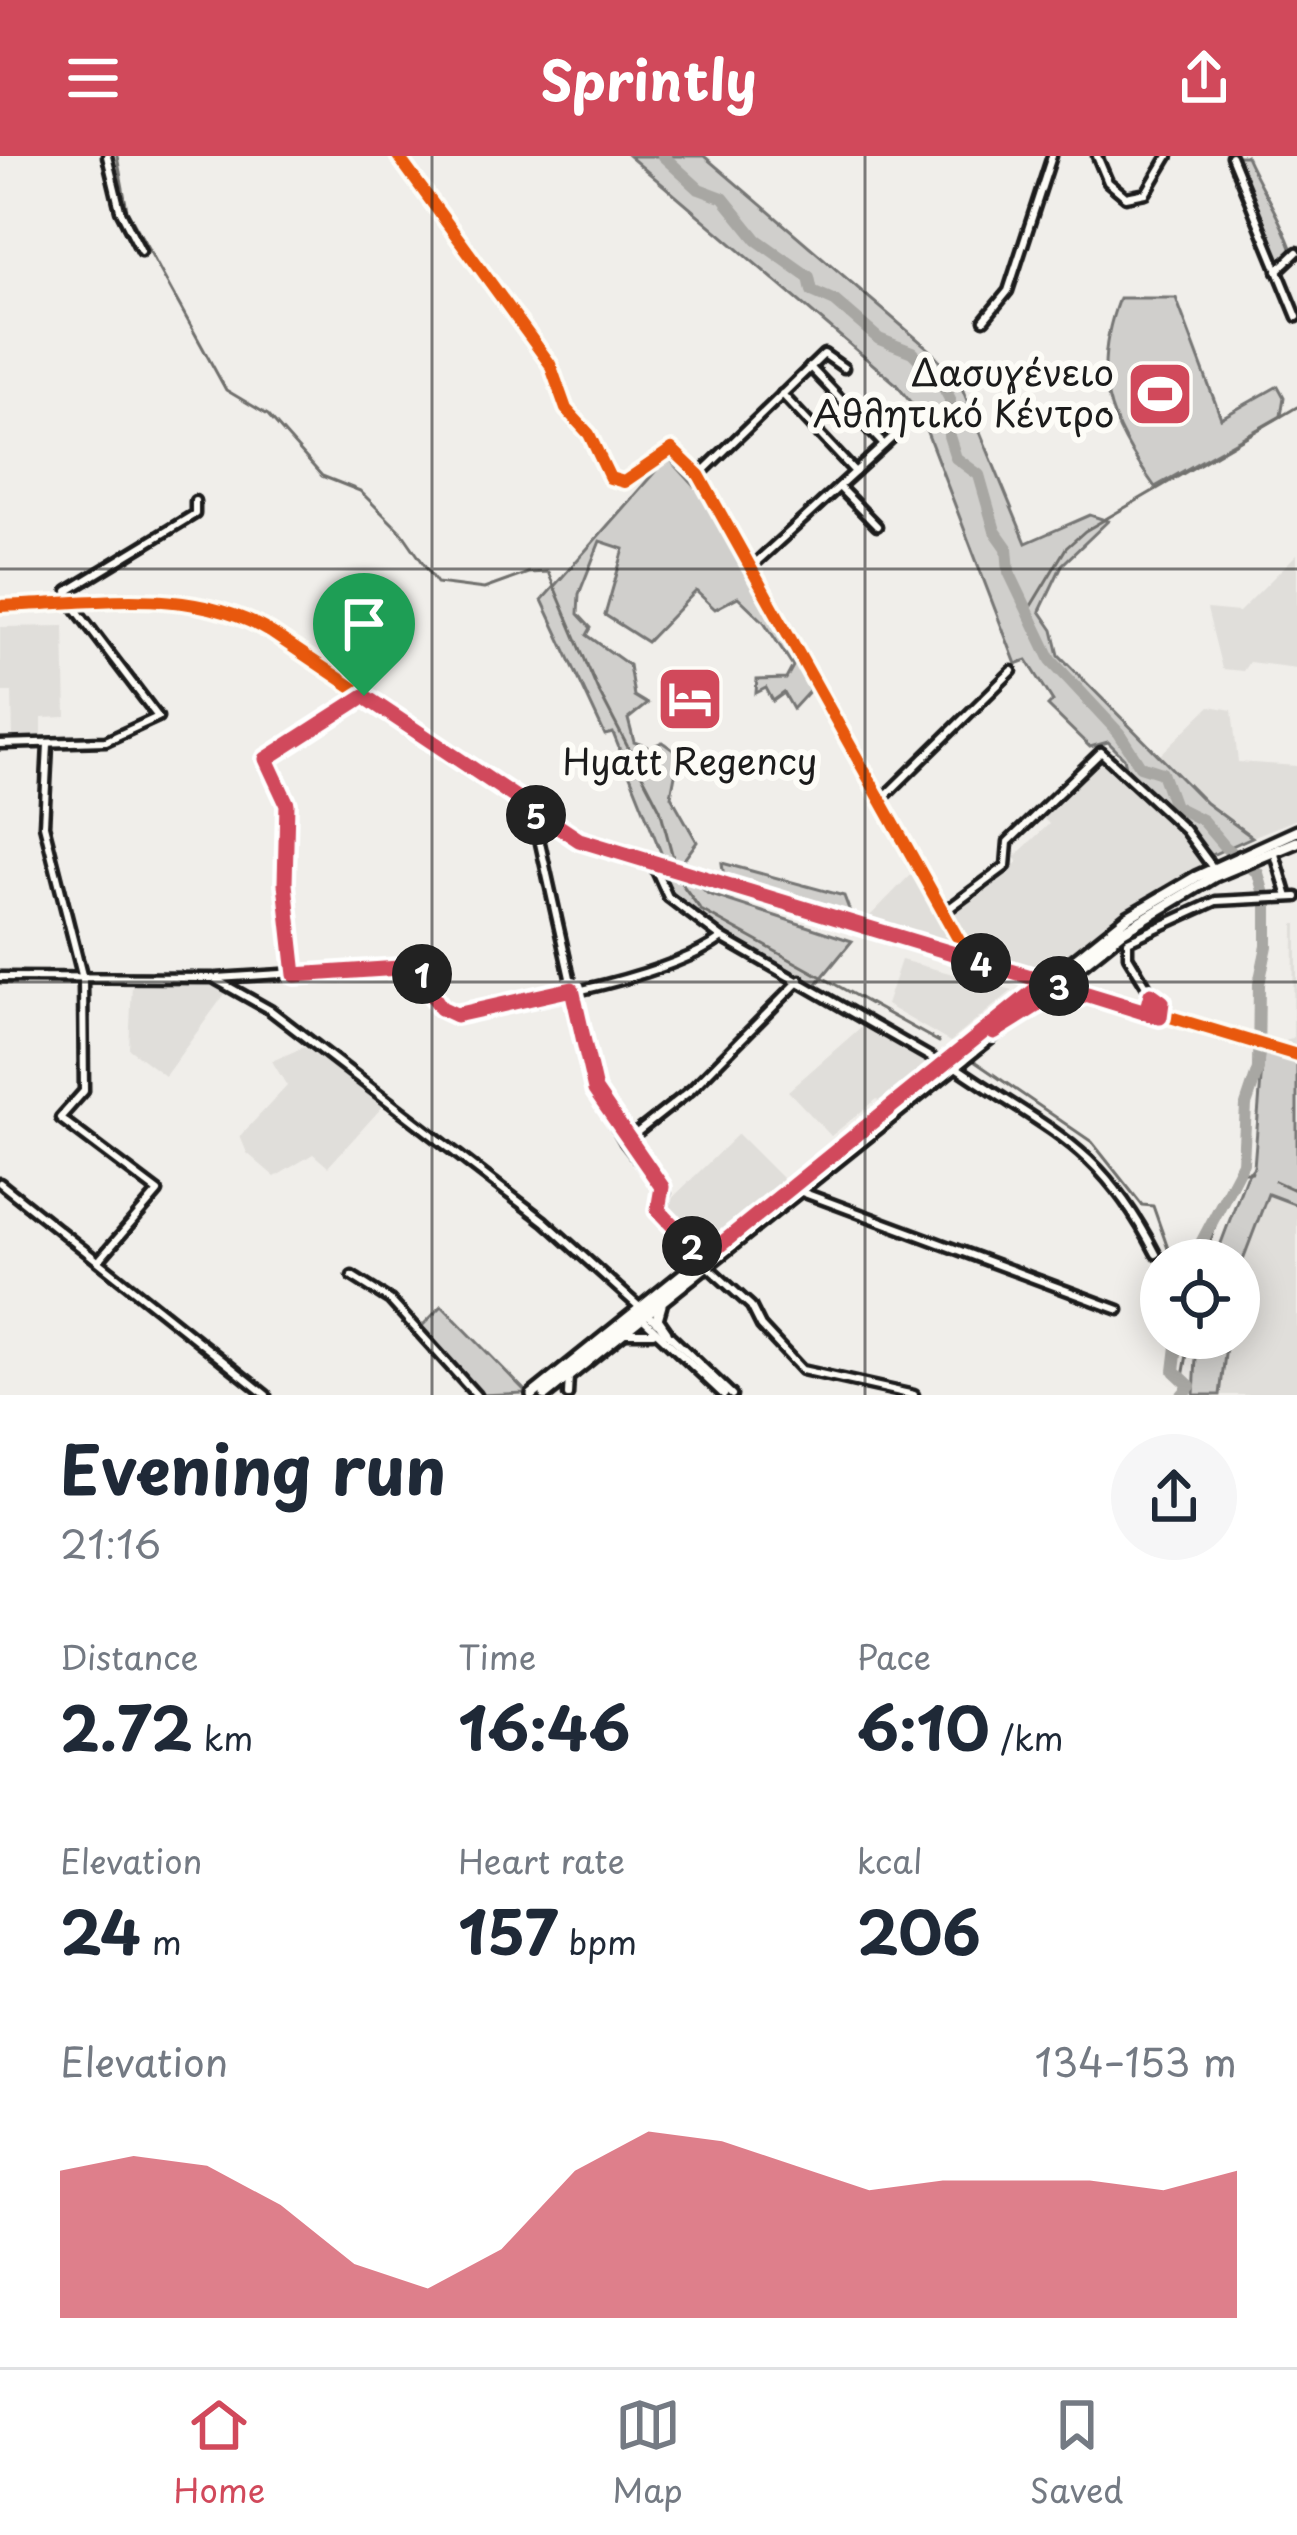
<!DOCTYPE html>
<html lang="en">
<head>
<meta charset="utf-8">
<style>
	body { margin:0; font-family:"Playpen Sans",sans-serif; background:#f6f6f7; color:#1f2937; height:100vh; display:flex; flex-direction:column; font-size:45px; white-space:nowrap }
	* { box-sizing:border-box; margin:0 }
	p { font-size:39px; color:#747a83 }
	.icon { flex:none; width:66px; height:66px; fill:none; stroke:currentColor; stroke-width:2; stroke-linecap:round; stroke-linejoin:round }
	.map { position:relative; height:1239px; overflow:hidden }
	.details { display:flex; flex-direction:column; background:#fff; flex:1 }
	.details>* { flex:none }
	.fabs { position:absolute; left:1140px; top:1083px; display:grid; gap:24px }
	.fabs a { display:grid; place-items:center; width:120px; height:120px; border-radius:50%; background:#fff; box-shadow:0 6px 30px #0003; font-size:60px }
	.pin { position:absolute; display:grid; place-items:center; width:102px; height:102px; color:#fff; margin:-123px -51px; border-radius:50% 50% 50% 0; rotate:-45deg; box-shadow:0 0 12px #0007 }
	.pin .icon { rotate:45deg }
	.km { position:absolute; width:60px; height:60px; margin:-30px; border-radius:50%; background:#222; color:#fff; font-size:33px; line-height:60px; text-align:center }
	.round { display:grid; place-items:center; flex:none; width:126px; height:126px; border-radius:63px; background:#f6f6f7 }
	.headline { display:flex; align-items:center; justify-content:space-between; height:204px; padding:0 60px }
	h1 { font-size:66px; font-weight:700; line-height:90px }
	.stats { display:grid; grid-template-columns:repeat(3,1fr); gap:18px; height:204px; padding:12px 60px }
	.stats div { display:grid; align-content:center }
	.stats b { font-size:60px; font-weight:700 }
	.stats small { font-size:33px; font-weight:400 }
	.stats p { font-size:33px }
	.chart { height:336px; padding:24px 60px }
	.chart p { display:flex; justify-content:space-between }
	.chart svg { width:100%; height:216px; margin-top:12px; fill:#d1495b; opacity:.7 }
	header { display:flex; justify-content:space-between; align-items:center; height:156px; padding:0 60px; background:#d1495b; color:#fff; font-size:54px; font-weight:700 }
	.dock { display:flex; justify-content:space-around; align-items:center; height:168px; border-top:3px solid #e0e1e3; background:#fff; font-size:33px; color:#747a83 }
	.dock a { display:grid; justify-items:center; gap:6px }
	.dock .selected { color:#d1495b }
	.map>svg:first-child { display:block }
	.built { fill:#e0deda }
	.green { fill:#d0cfcc; stroke:#767674; stroke-width:3 }
	.lines { fill:none; stroke-linecap:round; stroke-linejoin:round }
	.stream { stroke:#706f6d; stroke-width:3 }
	.river { stroke:#a8a7a3; stroke-width:12 }
	.minor-casing { stroke:#1c1c1c; stroke-width:15 }
	.major-casing { stroke:#1c1c1c; stroke-width:18 }
	.minor { stroke:#fdfcf7; stroke-width:6 }
	.major { stroke:#fdfcf7; stroke-width:9 }
	.cycleway-casing { stroke:#fdfcf7; stroke-width:20 }
	.cycleway { stroke:#e8590c; stroke-width:12 }
	.route-casing { stroke:#fff; stroke-width:24 }
	.route { stroke:#d1495b; stroke-width:15 }
	.grid { fill:none; stroke:#1c1c1c; stroke-width:3; stroke-opacity:0.55 }
	.labels { text-anchor:middle; stroke-width:12; stroke-linejoin:round; paint-order:stroke }
	.poi-label { font-size:36px; fill:#1c1c1c; stroke:#fdfcf7; text-anchor:end }
</style>
</head>
<body>
<header><svg class="icon" aria-label="menu" viewBox="0 0 24 24"><path d="M4 6h16M4 12h16M4 18h16"/></svg>Sprintly<svg class="icon" aria-label="share" viewBox="0 0 24 24"><path d="M12 15V3M7 8l5-5 5 5M5 13v7h14v-7"/></svg></header>
<div class="map">
<svg width="1297" height="1239" viewBox="0 0 1297 1239">
	<rect width="100%" height="100%" fill="#f0eeea"/>
	<filter id="ink" filterUnits="userSpaceOnUse"><feTurbulence type="fractalNoise" baseFrequency=".00833" numOctaves="2"/><feDisplacementMap in="SourceGraphic" scale="24" xChannelSelector="R" yChannelSelector="G"/><feConvolveMatrix kernelMatrix="1 2 1 2 8 2 1 2 1" color-interpolation-filters="sRGB"/></filter>
	<g filter="url(#ink)">
		<g class="built">
			<path d="M1297 398V512L1249 506 1243 515 1222 513 1207 453 1239 456Z"/>
			<path d="M64 470 66 561 42 562V585H13L12 536H0V471Z"/>
			<path d="M1210 550 1232 554 1238 606 1297 610V663L1252 681 1232 670 1159 600Z"/>
			<path d="M1101 601 1207 706 1140 744 1050 812H1028L971 795 950 757 1018 706 1014 701 1049 668 1042 661Z"/>
			<path d="M916 713 963 794 867 763Z"/>
			<path d="M1294 768H1297V1239H1217L1224 1182H1239V1110L1287 883 1293 882Z"/>
			<path d="M901 804 1013 834 950 886 886 849Z"/>
			<path d="M212 824 227 835 165 920 129 893 132 828Z"/>
			<path d="M868 865 937 905 884 949 877 943 831 980 788 935Z"/>
			<path d="M304 891 385 948 328 1011 313 998 275 1021 247 997 240 980 287 930 272 905Z"/>
			<path d="M738 978 789 1029 711 1091 696 1089 662 1052Z"/>
		</g>
		<g class="green">
			<path d="M629 0H704L929 193 959 225 1026 387 1090 359 1108 365 1062 409 1040 455 1053 474 1059 499 1206 647 1252 681 1212 699 1127 616 1124 602 1108 586 1090 591 1048 550 1053 545 1027 504 1016 508 920 258 895 227Z"/>
			<path d="M1236 0H1246C1261 34 1281 61 1292 95L1280 107Z"/>
			<path d="M1119 142H1176L1221 262 1278 230 1284 241 1281 260 1155 331C1107 264 1090 220 1119 142Z"/>
			<path d="M668 301 700 336 814 530 793 553 784 537 773 545 766 532 756 537 757 524 786 523 793 510 764 466 738 441 715 453 696 435 647 486 605 459 624 393 600 385 579 438 578 458 591 472 587 479 629 509 634 540 647 548 628 563 634 586 650 592 662 586 679 598 671 640 697 686 680 709 664 704 613 577 605 579 542 444Z"/>
			<path d="M722 707 844 740 850 756 840 759 724 722Z"/>
			<path d="M660 717 699 729 708 738 852 785 815 830C763 801 683 774 660 717Z"/>
			<path d="M1263 898 1297 903V1049L1268 1038 1239 1114V1104L1215 1103 1246 1021 1254 1011Z"/>
			<path d="M442 1150 527 1237 480 1239 475 1234 419 1173Z"/>
			<path d="M1197 1182H1227L1220 1239H1194Z"/>
		</g>
		<g class="lines">
			<g class="stream">
				<path d="M117 0 127 54 226 234 268 259 322 320 360 335 403 378 437 427 484 433 528 417 548 416 597 532 660 653 679 724 701 754 939 886"/>
				<path d="M1028 455 1066 392 1085 375 1297 251"/>
				<path d="M971 903 1092 986 1142 1049 1153 1050 1172 1104"/>
				<path d="M1241 1016H1252"/>
				<path d="M1275 1025 1297 1035"/>
				<path d="M1213 1104 1209 1092 1218 1058"/>
				<path d="M1183 1221 1190 1182"/>
			</g>
			<g class="river">
				<path d="M663 0 699 33 723 42 757 84 809 121 812 135 835 145 879 183 912 196 939 223 950 243 949 280 956 302 979 319 995 375 1007 392 1009 416 1051 504 1119 577 1140 610 1162 617 1174 650 1202 664 1225 691 1258 717 1267 749V790L1259 828 1258 913 1246 949 1243 1007 1192 1104"/>
				<path d="M1178 1182 1174 1215 1190 1230 1182 1239"/>
			</g>
			<g class="minor-casing">
				<g id="minor">
					<path d="M107 0 120 54 141 95"/>
					<path d="M398 0 550 208 566 253 589 278 610 322 624 326 672 293 699 319 969 801"/>
					<path d="M1097 0 1108 26 1126 41 1146 37 1168 0"/>
					<path d="M1231 0 1297 161"/>
					<path d="M1277 115 1297 96"/>
					<path d="M984 164 1008 135 1052 0"/>
					<path d="M810 211 884 289"/>
					<path d="M855 316 896 278"/>
					<path d="M699 319 824 198 844 212"/>
					<path d="M839 331 877 370"/>
					<path d="M751 411 855 316 782 238"/>
					<path d="M0 450C92 448 190 427 272 477L579 684 1045 826"/>
					<path d="M0 588 106 585 158 561 72 448 68 435 195 358V345"/>
					<path d="M48 588 44 669 83 823 84 935 60 962 158 1036 101 1102"/>
					<path d="M882 643 1012 515"/>
					<path d="M534 660 595 934 625 986"/>
					<path d="M1274 695 1288 741"/>
					<path d="M944 756 1006 710 1008 686 1101 596 1185 674 1213 712"/>
					<path d="M722 782 942 908"/>
					<path d="M295 819 285 728 287 648 266 603 364 540"/>
					<path d="M0 821 213 822 270 854 544 1065 657 1167"/>
					<path d="M217 822 409 810C433 820 431 853 456 859 526 846 666 823 722 782L668 741 653 708"/>
					<path d="M1057 829 1297 899"/>
					<path d="M1153 839 1162 846 1160 861"/>
					<path d="M1038 849 1086 838"/>
					<path d="M1146 857 1151 838 1128 800V785L1216 745 1297 741"/>
					<path d="M953 909C1048 975 1099 987 1156 1098"/>
					<path d="M0 1027 266 1239"/>
					<path d="M799 1035 1119 1154"/>
					<path d="M703 1101 658 1055 665 1037 625 986 691 934 800 824"/>
					<path d="M707 1110 751 1150 761 1170 802 1214 914 1239"/>
					<path d="M352 1120 390 1144 476 1239"/>
					<path d="M640 1160 724 1239"/>
					<path d="M666 1176 732 1239"/>
					<path d="M625 1177H653"/>
					<path d="M568 1239 569 1220"/>
				</g>
			</g>
			<g class="major-casing">
				<g id="major">
					<path d="M661 1149 657 1163 666 1176"/>
					<path d="M532 1239 1128 761 1196 721 1297 675"/>
					<path d="M545 1239 1122 776 1215 720 1297 686"/>
				</g>
			</g>
			<use href="#minor" class="minor"/>
			<use href="#major" class="major"/>
			<g class="cycleway-casing">
				<g id="cycleway">
					<path d="M398 0 550 208 566 253 589 278 610 322 624 326 672 293 699 319 970 804"/>
					<path d="M0 450C92 448 190 427 272 477L579 684 1297 899"/>
				</g>
			</g>
			<use href="#cycleway" class="cycleway"/>
		</g>
	</g>
	<g class="lines" filter="url(#ink)">
		<g class="route-casing">
			<path id="route" d="M364 540 266 603 287 648 285 728 295 819 414 811 441 852 456 859 572 833 595 934 662 1031 658 1054 704 1102 1045 826 1054 828 1146 856 1151 838 1162 846 1160 861 1150 858 1086 838 1069 846 1045 844 994 876 1054 828 579 684 364 540"/>
		</g>
		<use href="#route" class="route"/>
	</g>
	<path class="grid" d="M432 0V1239M865 0V1239M0 413H1297M0 826H1297"/>
	<defs>
		<g id="stadium-square" transform="scale(3.45)"><rect x="-9" y="-9" width="18" height="18" rx="4" fill="#d1495b" stroke="#fdfcf7"/><path d="M0-5a6.5 5 0 1 0 0 10a6.5 5 0 1 0 0-10ZM-3.5-1.8h7v3.6h-7Z" fill="#fff"/></g>
		<g id="hotel-square" transform="scale(3.45)"><rect x="-9" y="-9" width="18" height="18" rx="4" fill="#d1495b" stroke="#fdfcf7"/><path d="M-6-4.5h1.5V1H6V5H4.5V3h-9V5H-6ZM-4 0a1.8 1.8 0 1 1 3.6 0ZM.5 0V-2.5h3Q6-2.5 6 0Z" fill="#fff"/></g>
	</defs>
	<g fill-rule="evenodd">
		<use href="#stadium-square" x="1160" y="238"/>
		<use href="#hotel-square" x="690" y="543"/>
	</g>
	<g class="labels">
		<g class="poi-label">
			<text x="1114" y="230">Δασυγένειο<tspan x="1114" dy="41">Αθλητικό Κέντρο</tspan></text>
			<text x="690" y="619" text-anchor="middle">Hyatt Regency</text>
		</g>
	</g>
</svg>
<div class="fabs">
<a><svg class="icon" aria-label="locate" viewBox="0 0 24 24"><circle cx="12" cy="12" r="6"/><path d="M12 2v4M12 18v4M2 12h4M18 12h4"/></svg></a>
</div>
<div class="pin" style="left:364px;top:540px;background:#1e9e55"><svg class="icon" aria-label="arrive" viewBox="0 0 24 24"><path d="M6 21V4h12l-3 4 3 4H6"/></svg></div>
<b class="km" style="left:422px;top:818px">1</b>
<b class="km" style="left:692px;top:1090px">2</b>
<b class="km" style="left:1059px;top:830px">3</b>
<b class="km" style="left:981px;top:807px">4</b>
<b class="km" style="left:536px;top:659px">5</b>
</div>
<section class="details">
<div class="headline"><div><h1>Evening run</h1><p>21:16</p></div><a class="round"><svg class="icon" aria-label="share" viewBox="0 0 24 24"><path d="M12 15V3M7 8l5-5 5 5M5 13v7h14v-7"/></svg></a></div>
<div class="stats">
<div><p>Distance</p><b>2.72<small> km</small></b></div>
<div><p>Time</p><b>16:46</b></div>
<div><p>Pace</p><b>6:10<small> /km</small></b></div>
</div>
<div class="stats">
<div><p>Elevation</p><b>24<small> m</small></b></div>
<div><p>Heart rate</p><b>157<small> bpm</small></b></div>
<div><p>kcal</p><b>206</b></div>
</div>
<div class="chart"><p><span>Elevation</span>134–153 m</p>
<svg viewBox="0 0 160 44" preserveAspectRatio="none"><path d="M0 44V14L10 11L20 13L30 21L40 33L50 38L60 30L70 14L80 6L90 8L100 13L110 18L120 16L130 16L140 16L150 18L160 14V44z"/></svg>
</div>
</section>
<nav class="dock">
<a class="selected"><svg class="icon" aria-label="home" viewBox="0 0 24 24"><path d="M3 11l9-7 9 7M6 9v11h12V9"/></svg>Home</a>
<a><svg class="icon" aria-label="map" viewBox="0 0 24 24"><path d="M3 6l6-2 6 2 6-2v14l-6 2-6-2-6 2zM9 4v14M15 6v14"/></svg>Map</a>
<a><svg class="icon" aria-label="saved" viewBox="0 0 24 24"><path d="M7 4h10v16l-5-4-5 4z"/></svg>Saved</a>
</nav>
</body>
</html>
